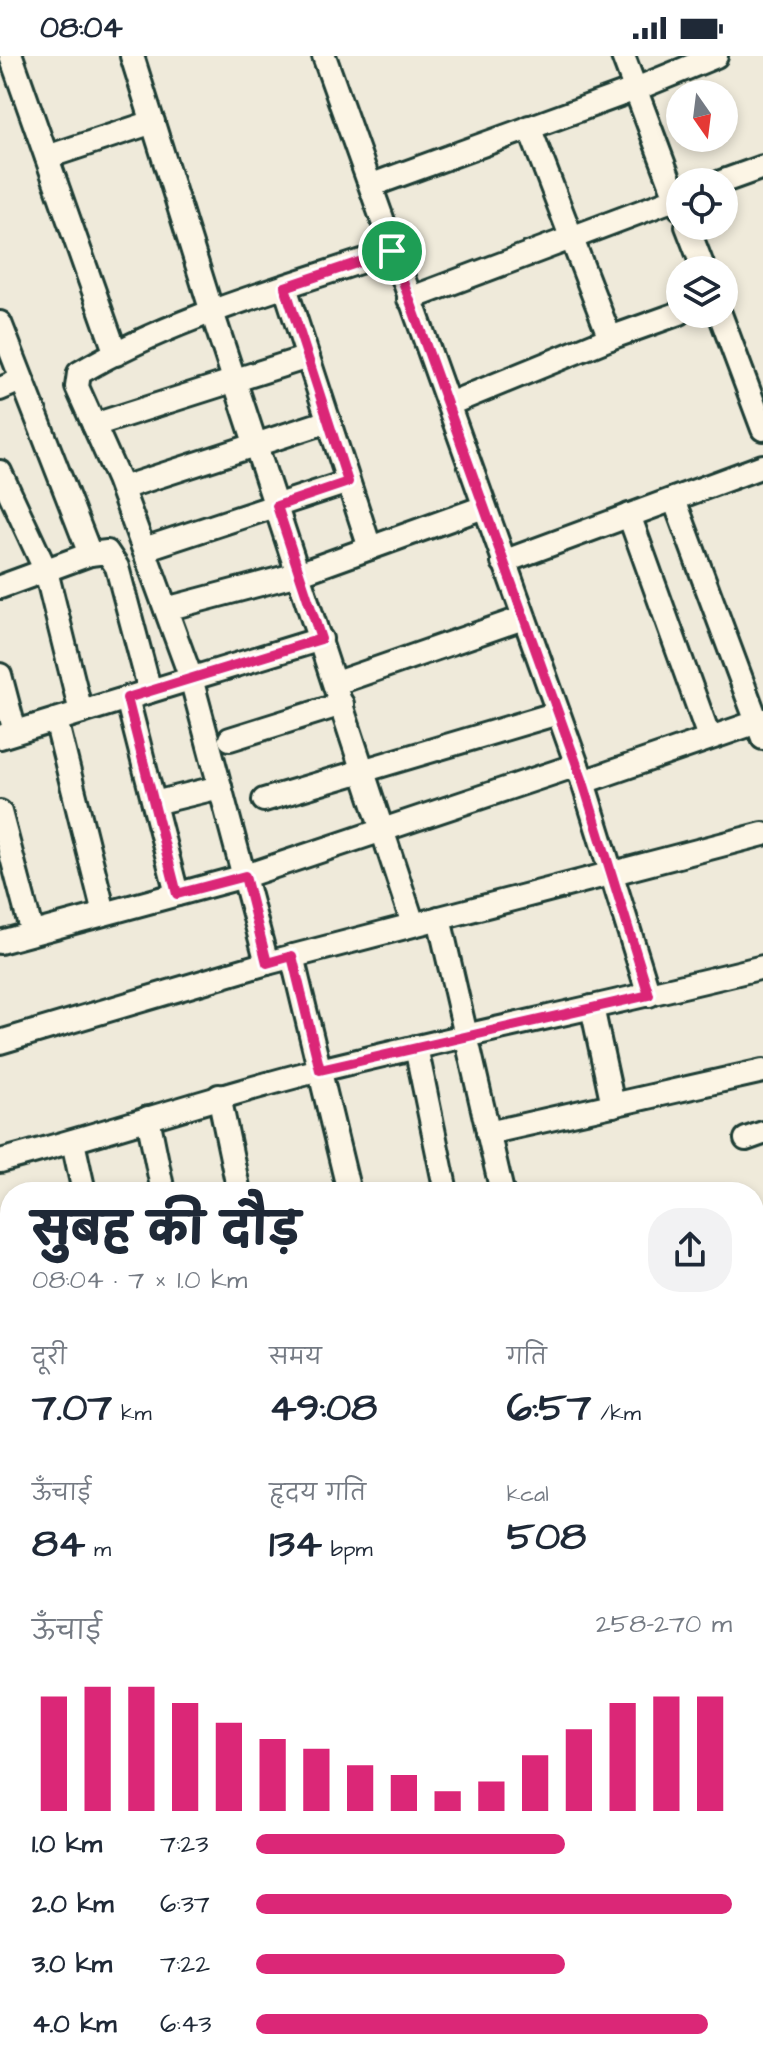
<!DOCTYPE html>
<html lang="hi">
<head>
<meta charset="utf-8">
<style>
	body { margin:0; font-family:"Architects Daughter","Playpen Sans Deva",sans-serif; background:#f2f2f3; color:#1f2937; height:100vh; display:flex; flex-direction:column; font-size:30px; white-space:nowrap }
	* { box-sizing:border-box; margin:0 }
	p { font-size:26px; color:#747a83 }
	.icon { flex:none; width:44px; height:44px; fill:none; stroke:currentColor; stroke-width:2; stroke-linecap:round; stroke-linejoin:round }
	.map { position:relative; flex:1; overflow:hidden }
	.panel { position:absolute; left:0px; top:1126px; width:764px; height:888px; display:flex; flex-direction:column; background:#fff; border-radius:32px 32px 0 0; box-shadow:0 4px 12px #0003 }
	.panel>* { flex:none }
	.needle { width:52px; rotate:166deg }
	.fabs { position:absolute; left:666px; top:24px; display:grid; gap:16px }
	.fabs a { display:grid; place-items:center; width:72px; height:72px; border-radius:50%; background:#fff; box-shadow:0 4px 12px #0003; font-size:40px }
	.pin { position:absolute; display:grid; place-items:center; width:68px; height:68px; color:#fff; margin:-34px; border:4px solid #fff; border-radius:50%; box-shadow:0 2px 8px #0007 }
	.round { display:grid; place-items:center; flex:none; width:84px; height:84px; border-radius:32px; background:#f2f2f3 }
	.headline { display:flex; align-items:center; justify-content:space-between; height:136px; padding:0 32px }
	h1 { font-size:44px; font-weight:800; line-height:60px }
	.stats { display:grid; grid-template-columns:repeat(3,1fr); gap:12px; height:136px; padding:8px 32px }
	.stats div { display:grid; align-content:center }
	.stats b { font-size:40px; font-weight:800 }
	.stats small { font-size:22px; font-weight:400 }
	.stats p { font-size:22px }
	.chart { height:224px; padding:16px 32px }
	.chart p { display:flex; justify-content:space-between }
	.chart svg { width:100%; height:144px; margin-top:8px; stroke:#db2777; stroke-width:6 }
	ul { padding:0 32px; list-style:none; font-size:26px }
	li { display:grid; grid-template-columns:128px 96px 1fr; align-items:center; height:60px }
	li i { height:20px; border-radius:10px; background:#db2777 }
	.status { display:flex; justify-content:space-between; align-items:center; height:56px; padding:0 40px; background:#fff; direction:ltr }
	.status svg { height:22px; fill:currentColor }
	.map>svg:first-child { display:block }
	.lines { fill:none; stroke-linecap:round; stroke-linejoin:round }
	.minor-casing { stroke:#1f3d34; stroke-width:28 }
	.minor { stroke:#fcf5e5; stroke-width:22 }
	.route-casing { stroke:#fff; stroke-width:16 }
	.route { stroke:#db2777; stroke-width:10 }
</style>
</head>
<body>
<div class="status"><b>08:04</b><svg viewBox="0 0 49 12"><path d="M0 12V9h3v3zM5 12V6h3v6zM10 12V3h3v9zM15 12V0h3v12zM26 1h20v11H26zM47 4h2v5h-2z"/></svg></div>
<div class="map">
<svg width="763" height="2014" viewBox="0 0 763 2014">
	<rect width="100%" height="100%" fill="#efeada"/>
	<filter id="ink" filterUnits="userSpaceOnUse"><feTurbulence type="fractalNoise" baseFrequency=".0125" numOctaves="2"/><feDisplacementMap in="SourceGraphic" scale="16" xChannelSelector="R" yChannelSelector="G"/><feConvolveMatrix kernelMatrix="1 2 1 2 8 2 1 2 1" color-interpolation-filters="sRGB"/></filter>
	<g filter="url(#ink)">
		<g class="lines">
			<g class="minor-casing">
				<g id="minor">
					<path d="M11 0 116 298"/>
					<path d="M132 0 212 256 413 868"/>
					<path d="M324 0 583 726 649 939"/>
					<path d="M623 0 680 152"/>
					<path d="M529 71 610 282"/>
					<path d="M47 101 153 66"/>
					<path d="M721 126 763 111"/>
					<path d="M372 129 636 33 716 0"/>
					<path d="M687 170 704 214"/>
					<path d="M285 231 370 492"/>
					<path d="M409 243 680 141"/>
					<path d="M720 258 763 373"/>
					<path d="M0 267 90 498"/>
					<path d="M0 333 21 324"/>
					<path d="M449 348 610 282 680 257"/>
					<path d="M94 369 308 301"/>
					<path d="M0 416 46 515 81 656"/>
					<path d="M122 432 329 365"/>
					<path d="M674 443 763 682"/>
					<path d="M629 459 709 681"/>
					<path d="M144 493 348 426"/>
					<path d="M503 506 763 410"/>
					<path d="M0 531 90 498 107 496 117 511 150 635"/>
					<path d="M166 553 298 518 484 451"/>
					<path d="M0 619 15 676"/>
					<path d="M336 627 523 562"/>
					<path d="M127 642 177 838"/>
					<path d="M56 664 104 857"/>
					<path d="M0 681 321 583"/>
					<path d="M230 683 342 648"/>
					<path d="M583 726 763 664"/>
					<path d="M264 744 558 657"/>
					<path d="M154 747 220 731"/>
					<path d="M0 756 32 877"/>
					<path d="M439 862 502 1136"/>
					<path d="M0 886 245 820 577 709"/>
					<path d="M292 900 349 1136"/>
					<path d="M267 907 191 622 118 423 77 331 79 317C175 260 287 231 392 195"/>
					<path d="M592 951 613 1049"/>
					<path d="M0 986 267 907 763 778"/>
					<path d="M416 991 446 1136"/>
					<path d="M219 1040 239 1136"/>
					<path d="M148 1062 163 1136"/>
					<path d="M488 1077 763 1015"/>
					<path d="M746 1083 763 1077"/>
					<path d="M73 1086 84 1136"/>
					<path d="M0 1105C108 1077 212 1041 320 1014 468 978 616 947 763 911"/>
					<path d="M0 1178 10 1181"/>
					<path d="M754 1191 763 1189"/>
					<path d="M0 1274 10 1254"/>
					<path d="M754 1281 763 1279"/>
					<path d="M754 1374 763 1372"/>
					<path d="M754 1457 763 1455"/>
					<path d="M0 1516 10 1496"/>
					<path d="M0 1580 10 1586"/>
					<path d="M754 1664 763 1662"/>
					<path d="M0 1669 10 1658"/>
					<path d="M0 1737 10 1743"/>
					<path d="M754 1810 763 1840"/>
					<path d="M0 1834H10"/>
					<path d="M0 1877 10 1876"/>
					<path d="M0 1955 10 1956"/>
					<path d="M97 2004 100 2014"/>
					<path d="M186 2004 189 2014"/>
					<path d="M264 2004 265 2014"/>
					<path d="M532 2004 533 2014"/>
				</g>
			</g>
			<use href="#minor" class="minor"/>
		</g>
	</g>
	<g class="lines" filter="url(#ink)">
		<g class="route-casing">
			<path id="route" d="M392 195 583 726 649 939 320 1014 292 900 267 907 245 820 177 838 127 642 321 583 277 450 348 426 285 231Z"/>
		</g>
		<use href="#route" class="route"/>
	</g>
</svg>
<div class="fabs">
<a><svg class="needle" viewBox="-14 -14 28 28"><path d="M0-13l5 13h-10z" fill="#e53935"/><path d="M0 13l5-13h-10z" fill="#747a83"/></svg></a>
<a><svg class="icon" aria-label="locate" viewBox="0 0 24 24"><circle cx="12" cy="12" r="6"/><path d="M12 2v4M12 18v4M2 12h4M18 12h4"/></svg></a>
<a><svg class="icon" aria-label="layers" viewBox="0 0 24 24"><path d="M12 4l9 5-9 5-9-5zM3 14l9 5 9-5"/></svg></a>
</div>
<div class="pin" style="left:392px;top:195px;background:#1e9e55"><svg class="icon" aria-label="arrive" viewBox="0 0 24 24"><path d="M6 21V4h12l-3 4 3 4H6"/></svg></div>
<section class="panel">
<div class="headline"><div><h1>सुबह की दौड़</h1><p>08:04 · 7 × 1.0 km</p></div><a class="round"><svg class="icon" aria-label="share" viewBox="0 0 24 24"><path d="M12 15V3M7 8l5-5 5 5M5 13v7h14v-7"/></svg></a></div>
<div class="stats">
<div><p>दूरी</p><b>7.07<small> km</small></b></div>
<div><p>समय</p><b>49:08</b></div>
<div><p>गति</p><b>6:57<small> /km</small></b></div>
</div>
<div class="stats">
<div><p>ऊँचाई</p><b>84<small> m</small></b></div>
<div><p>हृदय गति</p><b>134<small> bpm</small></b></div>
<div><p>kcal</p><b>508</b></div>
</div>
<div class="chart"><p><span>ऊँचाई</span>258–270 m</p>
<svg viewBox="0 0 160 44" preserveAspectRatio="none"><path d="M5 44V9M15 44V6M25 44V6M35 44V11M45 44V17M55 44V22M65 44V25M75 44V30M85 44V33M95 44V38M105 44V35M115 44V27M125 44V19M135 44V11M145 44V9M155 44V9"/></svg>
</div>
<ul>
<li><b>1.0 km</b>7:23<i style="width:65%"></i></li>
<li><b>2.0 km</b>6:37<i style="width:100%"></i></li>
<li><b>3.0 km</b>7:22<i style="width:65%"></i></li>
<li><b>4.0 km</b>6:43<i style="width:95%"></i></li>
</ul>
</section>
</div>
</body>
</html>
